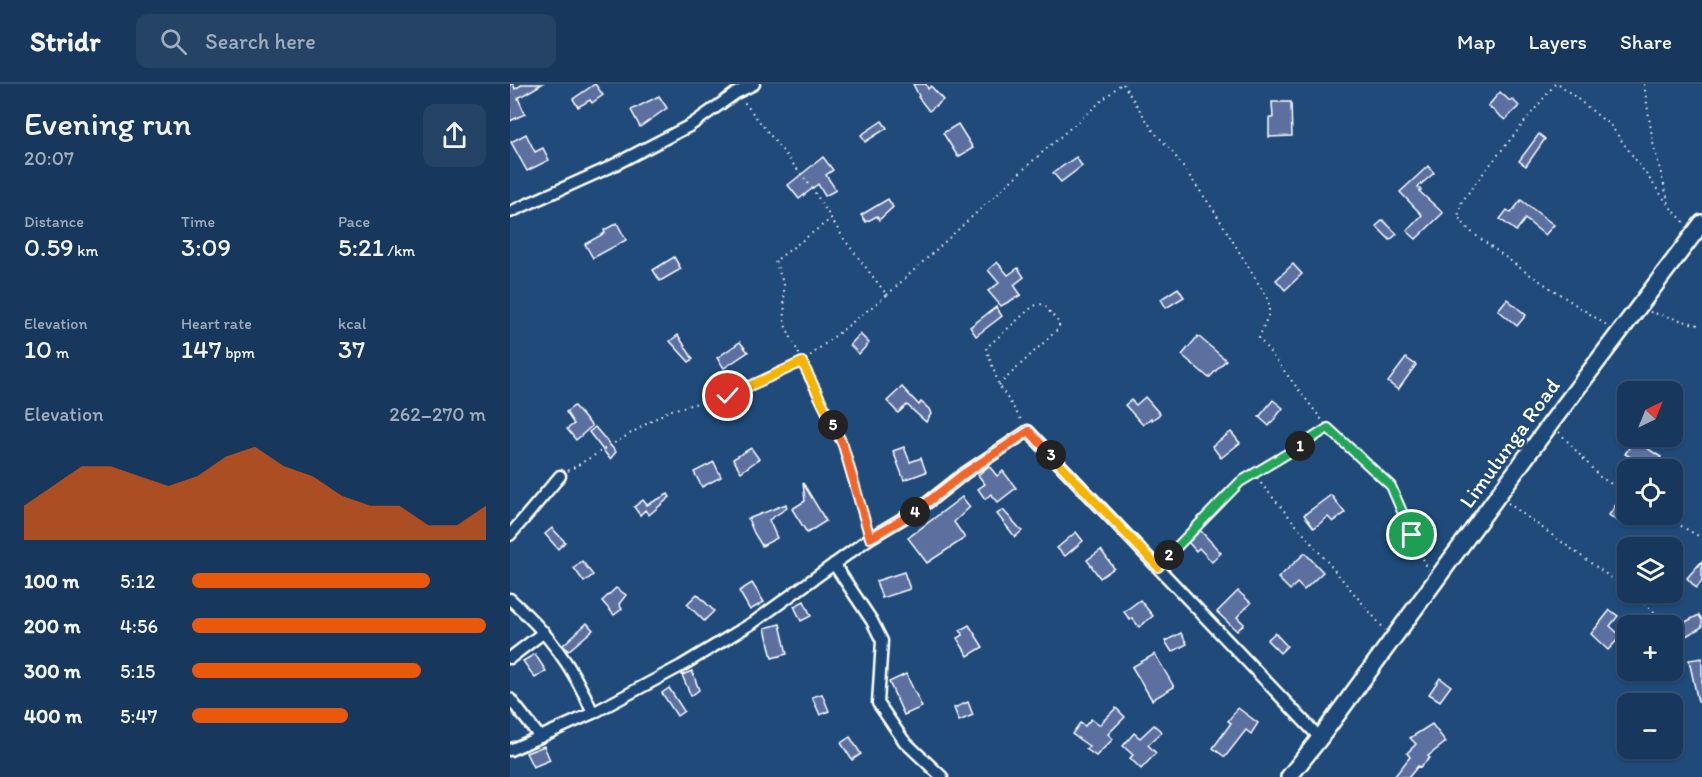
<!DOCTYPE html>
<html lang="en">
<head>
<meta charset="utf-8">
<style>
	body { margin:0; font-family:Itim,sans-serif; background:#244365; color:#f1f3f6; height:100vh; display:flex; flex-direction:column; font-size:22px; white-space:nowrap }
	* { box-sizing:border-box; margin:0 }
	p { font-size:20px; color:#9eacbb }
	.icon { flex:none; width:33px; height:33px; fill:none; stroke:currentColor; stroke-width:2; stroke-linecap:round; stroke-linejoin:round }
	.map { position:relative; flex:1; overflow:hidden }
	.details { display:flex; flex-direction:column; background:#17385c; width:510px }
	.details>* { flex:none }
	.needle { width:39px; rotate:43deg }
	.buttons { position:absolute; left:1107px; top:297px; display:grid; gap:12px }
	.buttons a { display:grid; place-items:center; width:66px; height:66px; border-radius:12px; background:#17385c; box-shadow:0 2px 4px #0004,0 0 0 2px #365272; font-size:30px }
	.pin { position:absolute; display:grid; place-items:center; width:51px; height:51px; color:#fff; margin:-26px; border:3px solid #fff; border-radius:50%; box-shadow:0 2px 6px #0007 }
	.km { position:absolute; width:30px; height:30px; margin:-15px; border-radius:50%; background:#222; color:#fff; font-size:16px; line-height:30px; text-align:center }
	.round { display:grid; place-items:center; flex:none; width:63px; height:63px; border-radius:12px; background:#244365 }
	.head { display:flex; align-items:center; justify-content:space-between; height:102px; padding:0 24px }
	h1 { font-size:33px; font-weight:600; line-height:45px }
	.stats { display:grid; grid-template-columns:repeat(3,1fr); gap:9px; height:102px; padding:6px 24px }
	.stats div { display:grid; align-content:center }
	.stats b { font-size:26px; font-weight:600 }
	.stats small { font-size:16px; font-weight:400 }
	.stats p { font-size:16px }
	.chart { height:168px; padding:12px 24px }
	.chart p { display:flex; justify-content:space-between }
	.chart svg { width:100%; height:108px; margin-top:6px; fill:#ea580c; opacity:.7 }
	ul { padding:0 24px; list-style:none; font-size:20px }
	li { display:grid; grid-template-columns:96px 72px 1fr; align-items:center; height:45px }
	li i { height:15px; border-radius:8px; background:#ea580c }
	header { display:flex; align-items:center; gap:36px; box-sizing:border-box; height:84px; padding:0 30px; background:#17385c; border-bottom:2px solid #365272 }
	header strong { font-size:28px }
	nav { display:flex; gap:33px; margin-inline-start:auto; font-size:21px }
	.search { width:420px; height:54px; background:#244365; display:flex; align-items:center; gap:15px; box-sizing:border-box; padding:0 21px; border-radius:12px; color:#9eacbb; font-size:22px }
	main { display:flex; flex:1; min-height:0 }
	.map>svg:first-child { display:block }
	.building { fill:#5b70a0; stroke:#fff; stroke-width:1.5 }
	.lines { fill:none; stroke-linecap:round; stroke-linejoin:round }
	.street-casing { stroke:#fff; stroke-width:15 }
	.secondary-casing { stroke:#fff; stroke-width:20 }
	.path { stroke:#fff; stroke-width:2; stroke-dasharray:1.5 4.5; stroke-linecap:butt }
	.street { stroke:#1f4a7a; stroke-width:10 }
	.secondary { stroke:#1f4a7a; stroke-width:15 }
	.split-1-casing { stroke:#fff; stroke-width:12 }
	.split-2-casing { stroke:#fff; stroke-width:12 }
	.split-3-casing { stroke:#fff; stroke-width:12 }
	.split-4-casing { stroke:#fff; stroke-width:12 }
	.split-5-casing { stroke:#fff; stroke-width:12 }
	.split-6-casing { stroke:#fff; stroke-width:12 }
	.split-1 { stroke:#22a559; stroke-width:8 }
	.split-2 { stroke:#22a559; stroke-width:8 }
	.split-3 { stroke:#f5b400; stroke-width:8 }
	.split-4 { stroke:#f0652b; stroke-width:8 }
	.split-5 { stroke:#f0652b; stroke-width:8 }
	.split-6 { stroke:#f5b400; stroke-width:8 }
	.labels { text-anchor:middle; stroke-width:5; stroke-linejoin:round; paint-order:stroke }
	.street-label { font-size:22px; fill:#fff; stroke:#1f4a7a }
</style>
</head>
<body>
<header>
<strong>Stridr</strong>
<div class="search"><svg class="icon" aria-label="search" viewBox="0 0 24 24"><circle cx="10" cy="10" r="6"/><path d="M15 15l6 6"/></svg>Search here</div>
<nav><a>Map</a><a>Layers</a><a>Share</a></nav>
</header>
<main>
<section class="details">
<div class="head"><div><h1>Evening run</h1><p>20:07</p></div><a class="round"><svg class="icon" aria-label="share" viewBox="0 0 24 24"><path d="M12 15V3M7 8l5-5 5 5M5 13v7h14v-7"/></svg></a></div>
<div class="stats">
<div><p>Distance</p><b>0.59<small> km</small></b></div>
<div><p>Time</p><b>3:09</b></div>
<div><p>Pace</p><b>5:21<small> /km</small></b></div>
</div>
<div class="stats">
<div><p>Elevation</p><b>10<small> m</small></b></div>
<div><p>Heart rate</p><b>147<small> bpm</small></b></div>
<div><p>kcal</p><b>37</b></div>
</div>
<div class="chart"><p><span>Elevation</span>262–270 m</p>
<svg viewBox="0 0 160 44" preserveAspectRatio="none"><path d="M0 44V30L10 22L20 14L30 14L40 18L50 22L60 18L70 10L80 6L90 14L100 18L110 26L120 30L130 30L140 38L150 38L160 30V44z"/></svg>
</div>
<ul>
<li><b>100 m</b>5:12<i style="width:81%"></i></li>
<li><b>200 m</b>4:56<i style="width:100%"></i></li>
<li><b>300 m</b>5:15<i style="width:78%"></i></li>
<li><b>400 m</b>5:47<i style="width:53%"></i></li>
</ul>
</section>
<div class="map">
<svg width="1192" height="693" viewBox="0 0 1192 693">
	<rect width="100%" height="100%" fill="#1f4a7a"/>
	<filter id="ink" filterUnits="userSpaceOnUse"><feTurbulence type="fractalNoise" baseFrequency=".0167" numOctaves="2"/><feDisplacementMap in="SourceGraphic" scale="12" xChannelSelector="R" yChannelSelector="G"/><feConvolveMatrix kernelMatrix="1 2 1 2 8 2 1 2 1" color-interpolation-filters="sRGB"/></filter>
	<g filter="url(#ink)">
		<g class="building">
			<path d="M0 0H3L5 5 13 0H32L8 14 15 30 0 37Z"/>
			<path d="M85 0 93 11 82 19 80 16 68 23 63 15Z"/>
			<path d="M403 0H416L418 5 421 2 433 16 419 27 408 13 409 12Z"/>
			<path d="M990 8 1000 17 1002 15 1009 22 995 36 978 22Z"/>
			<path d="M149 12 157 24 130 43 121 26Z"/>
			<path d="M762 18H781L782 52 759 53V34H763Z"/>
			<path d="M372 37 377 44 355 58 351 51Z"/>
			<path d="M448 40 463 64 448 73 433 49Z"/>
			<path d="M16 50 25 68 33 64 39 76 17 87 1 58Z"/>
			<path d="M1029 50 1035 55 1016 82 1009 77Z"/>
			<path d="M313 73 323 86 316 91 326 106 315 112 308 100 289 115 278 101Z"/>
			<path d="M566 73 572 82 551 98 543 89Z"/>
			<path d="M918 82 924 89 908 103 911 106 909 107 933 129 906 155 897 147 912 131 890 108Z"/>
			<path d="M378 115 383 123 369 136 367 132 356 138 351 131Z"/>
			<path d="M1011 116 1044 141 1035 151 1015 135 1006 147 990 135 997 126 1001 129Z"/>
			<path d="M873 136 887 150 880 156 866 142Z"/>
			<path d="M107 139 116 156 83 174 75 160 95 149 94 146Z"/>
			<path d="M164 173 171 185 150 197 143 186Z"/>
			<path d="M487 178 498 191 508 184 514 193 504 201 511 211 491 222 478 207 489 199 478 186Z"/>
			<path d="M783 180 792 190 775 206 766 196Z"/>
			<path d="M668 204 674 213 656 224 651 215Z"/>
			<path d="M997 215 1016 231 1007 242 988 226Z"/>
			<path d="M486 223 492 232 466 252 460 243Z"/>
			<path d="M350 250 359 259 349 270 340 261Z"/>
			<path d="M168 251 183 275 179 278 160 257Z"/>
			<path d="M688 252 716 276 699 294 672 271Z"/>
			<path d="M230 258 238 268 214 284 207 274Z"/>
			<path d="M896 274 906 281 888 306 878 298Z"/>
			<path d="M392 303 409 321 411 318 419 325 421 330 416 338 397 321 388 329 377 317Z"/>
			<path d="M635 313 650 330 642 336 641 334 633 341 615 321 621 316 626 321Z"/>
			<path d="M763 316 773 324 759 342 749 333Z"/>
			<path d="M64 322 82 342 66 356 57 345 64 340 56 328Z"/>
			<path d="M85 343 106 368 100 375 79 348Z"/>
			<path d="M721 348 730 359 711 374 702 362Z"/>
			<path d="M1119 352H1137L1132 361 1151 373 1143 386 1115 370 1122 359Z"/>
			<path d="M394 363 400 378 411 374 416 388 394 396 383 367Z"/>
			<path d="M241 364 249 375 231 388 223 375Z"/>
			<path d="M204 378 211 393 192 403 184 388Z"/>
			<path d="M479 382 487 392 493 387 506 404 488 418 481 410 475 415 468 405 475 400 468 391Z"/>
			<path d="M293 399 316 437 297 449 282 425 295 417Z"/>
			<path d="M158 410 160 413 139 431 135 426 130 431 124 423 133 416 137 421Z"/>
			<path d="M821 411 835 429 823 438 818 433 804 444 794 431Z"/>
			<path d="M452 413 460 423 444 438 455 454 417 479 398 454Z"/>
			<path d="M1109 416 1118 422V430H1124L1115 442 1099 431Z"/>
			<path d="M276 420 277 424 259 436 267 454 252 462 244 449 238 435Z"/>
			<path d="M493 426 512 447 505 453 487 430Z"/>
			<path d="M42 444 55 458 48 465 35 450Z"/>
			<path d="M690 446 711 469 702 478 689 464 686 467 678 458Z"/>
			<path d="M566 448 573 457 555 472 547 464Z"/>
			<path d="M591 466 604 484 590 494 577 476Z"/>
			<path d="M795 469 813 488 794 506 787 499 780 506 768 494Z"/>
			<path d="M72 477 83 491 74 498 64 484Z"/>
			<path d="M1192 477V498L1186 504 1177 494Z"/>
			<path d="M394 488 400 505 372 514 366 497Z"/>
			<path d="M242 499 254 518 240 526 229 507Z"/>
			<path d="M106 504 116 511 109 520 112 525 104 531 92 517Z"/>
			<path d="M728 507 741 519 727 533 734 540 727 547 707 528Z"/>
			<path d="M187 510 204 527 194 537 177 520Z"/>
			<path d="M630 516 643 532 629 543 622 534 620 536 614 528Z"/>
			<path d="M294 517 301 532 291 537 284 522Z"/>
			<path d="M1100 526 1108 532 1100 542 1111 552 1098 566 1081 550Z"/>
			<path d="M1189 531 1192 536V543L1176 552 1169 541Z"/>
			<path d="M77 539 83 546 58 567 53 561Z"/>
			<path d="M270 540 277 570 262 574 255 544Z"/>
			<path d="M459 541 473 563 458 572 447 554 453 551 450 546Z"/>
			<path d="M671 549 677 560 662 568 655 557Z"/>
			<path d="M765 549 777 562 770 569 757 556Z"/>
			<path d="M25 570 36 587 25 594 13 577Z"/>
			<path d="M645 570 664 603 642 616 622 583Z"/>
			<path d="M1192 574V618H1188L1179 576Z"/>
			<path d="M182 587 189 606 181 612 172 591Z"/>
			<path d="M396 590 412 623 394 631 379 598Z"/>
			<path d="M930 594 941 602 930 617 919 610Z"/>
			<path d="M159 604 174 627 167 632 152 609Z"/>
			<path d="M312 610 319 627 310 631 302 613Z"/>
			<path d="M458 618 463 631 449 637 444 624Z"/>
			<path d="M606 624 615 633 598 650 603 655 586 672 576 665 579 662 562 650 570 639 575 642 581 635 589 641Z"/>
			<path d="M728 624 748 639 741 650 736 646 715 673 703 664 721 639 718 637Z"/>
			<path d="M922 640 936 658 918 672 920 674 910 683 908 682 899 693H884L900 673 897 669 906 660 900 654Z"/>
			<path d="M644 641 652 648 638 661 646 669 631 685 620 674 623 671 613 662 624 649 630 654Z"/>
			<path d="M340 653 351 670 342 676 331 659Z"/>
			<path d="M34 662 40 676 23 683 16 669Z"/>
		</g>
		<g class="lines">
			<g class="street-casing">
				<g id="street">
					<path d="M0 128 98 84 181 41 226 9 244 0"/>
					<path d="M0 451 50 392"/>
					<path d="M324 480 362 537 372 557 368 619 394 657 432 693"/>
					<path d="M0 515C39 550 62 581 83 629"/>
					<path d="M0 574 34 548"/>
					<path d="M0 615 30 653 0 666"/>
					<path d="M30 653 83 629 171 582 244 538 360 454 412 423 455 389 518 347 810 654"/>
				</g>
			</g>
			<g class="secondary-casing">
				<path id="secondary" d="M779 693 810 654 1041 339 1192 139"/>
			</g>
			<g class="path">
				<path d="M613 0 644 48 661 66 705 128 759 217V229L749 254 818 344"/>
				<path d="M1045 0 967 97 951 119 948 133 960 147 1013 186 1098 242"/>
				<path d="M1049 0 1101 42 1160 123 1177 141"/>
				<path d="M1134 0 1143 59 1159 120"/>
				<path d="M322 134 265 177 274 201 275 241 333 361 357 444"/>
				<path d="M377 211 527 73 611 0"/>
				<path d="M1140 228 1192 242"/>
				<path d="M489 301 547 246 550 240 533 220 526 221 521 224 476 264 489 301 512 337"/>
				<path d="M1049 348 1090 393 1118 410"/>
				<path d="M58 387 158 327 218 311 292 278 377 211 334 155 302 104 234 18"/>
				<path d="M743 390 875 546"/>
				<path d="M998 419 1118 506"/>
				<path d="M1150 430 1192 454"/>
				<path d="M654 477 730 398 818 344 881 402 918 486"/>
				<path d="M1120 508 1148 531 1157 542"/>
				<path d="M1162 549 1167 554"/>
			</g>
			<use href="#street" class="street"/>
			<use href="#secondary" class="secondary"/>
		</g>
	</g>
	<g class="lines" filter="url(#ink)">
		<g class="split-1-casing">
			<path id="split-1" d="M790 362 818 344 881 402 902 451"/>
		</g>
		<g class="split-2-casing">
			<path id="split-2" d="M659 471 730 398 790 362"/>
		</g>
		<g class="split-3-casing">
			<path id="split-3" d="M541 371 648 483 659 471"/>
		</g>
		<g class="split-4-casing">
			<path id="split-4" d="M405 428 455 389 519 347 541 371"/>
		</g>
		<g class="split-5-casing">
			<path id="split-5" d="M323 341 333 361 360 454 405 428"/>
		</g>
		<g class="split-6-casing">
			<path id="split-6" d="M218 312 292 278 323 341"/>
		</g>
		<use href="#split-1" class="split-1"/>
		<use href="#split-2" class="split-2"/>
		<use href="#split-3" class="split-3"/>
		<use href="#split-4" class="split-4"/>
		<use href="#split-5" class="split-5"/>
		<use href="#split-6" class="split-6"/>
	</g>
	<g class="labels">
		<g class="street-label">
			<text transform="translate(999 359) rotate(-54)" y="8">Limulunga Road</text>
		</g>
	</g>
</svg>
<div class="buttons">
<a><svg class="needle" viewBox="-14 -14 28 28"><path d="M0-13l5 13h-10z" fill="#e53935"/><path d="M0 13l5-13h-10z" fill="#9eacbb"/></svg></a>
<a><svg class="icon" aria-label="locate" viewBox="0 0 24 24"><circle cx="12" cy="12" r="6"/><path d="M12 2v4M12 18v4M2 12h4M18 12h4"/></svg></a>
<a><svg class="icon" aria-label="layers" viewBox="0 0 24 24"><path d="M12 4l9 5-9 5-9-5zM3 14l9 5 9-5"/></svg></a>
<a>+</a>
<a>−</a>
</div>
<div class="pin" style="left:902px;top:451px;background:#1e9e55"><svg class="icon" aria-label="arrive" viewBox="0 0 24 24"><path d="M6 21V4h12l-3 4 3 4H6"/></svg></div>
<div class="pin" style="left:218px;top:312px;background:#d93025"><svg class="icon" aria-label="check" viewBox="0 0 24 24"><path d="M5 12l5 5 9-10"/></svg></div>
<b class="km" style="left:790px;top:362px">1</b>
<b class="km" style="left:659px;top:471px">2</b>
<b class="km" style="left:541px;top:371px">3</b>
<b class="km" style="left:405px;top:428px">4</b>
<b class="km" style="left:323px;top:341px">5</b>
</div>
</main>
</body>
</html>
